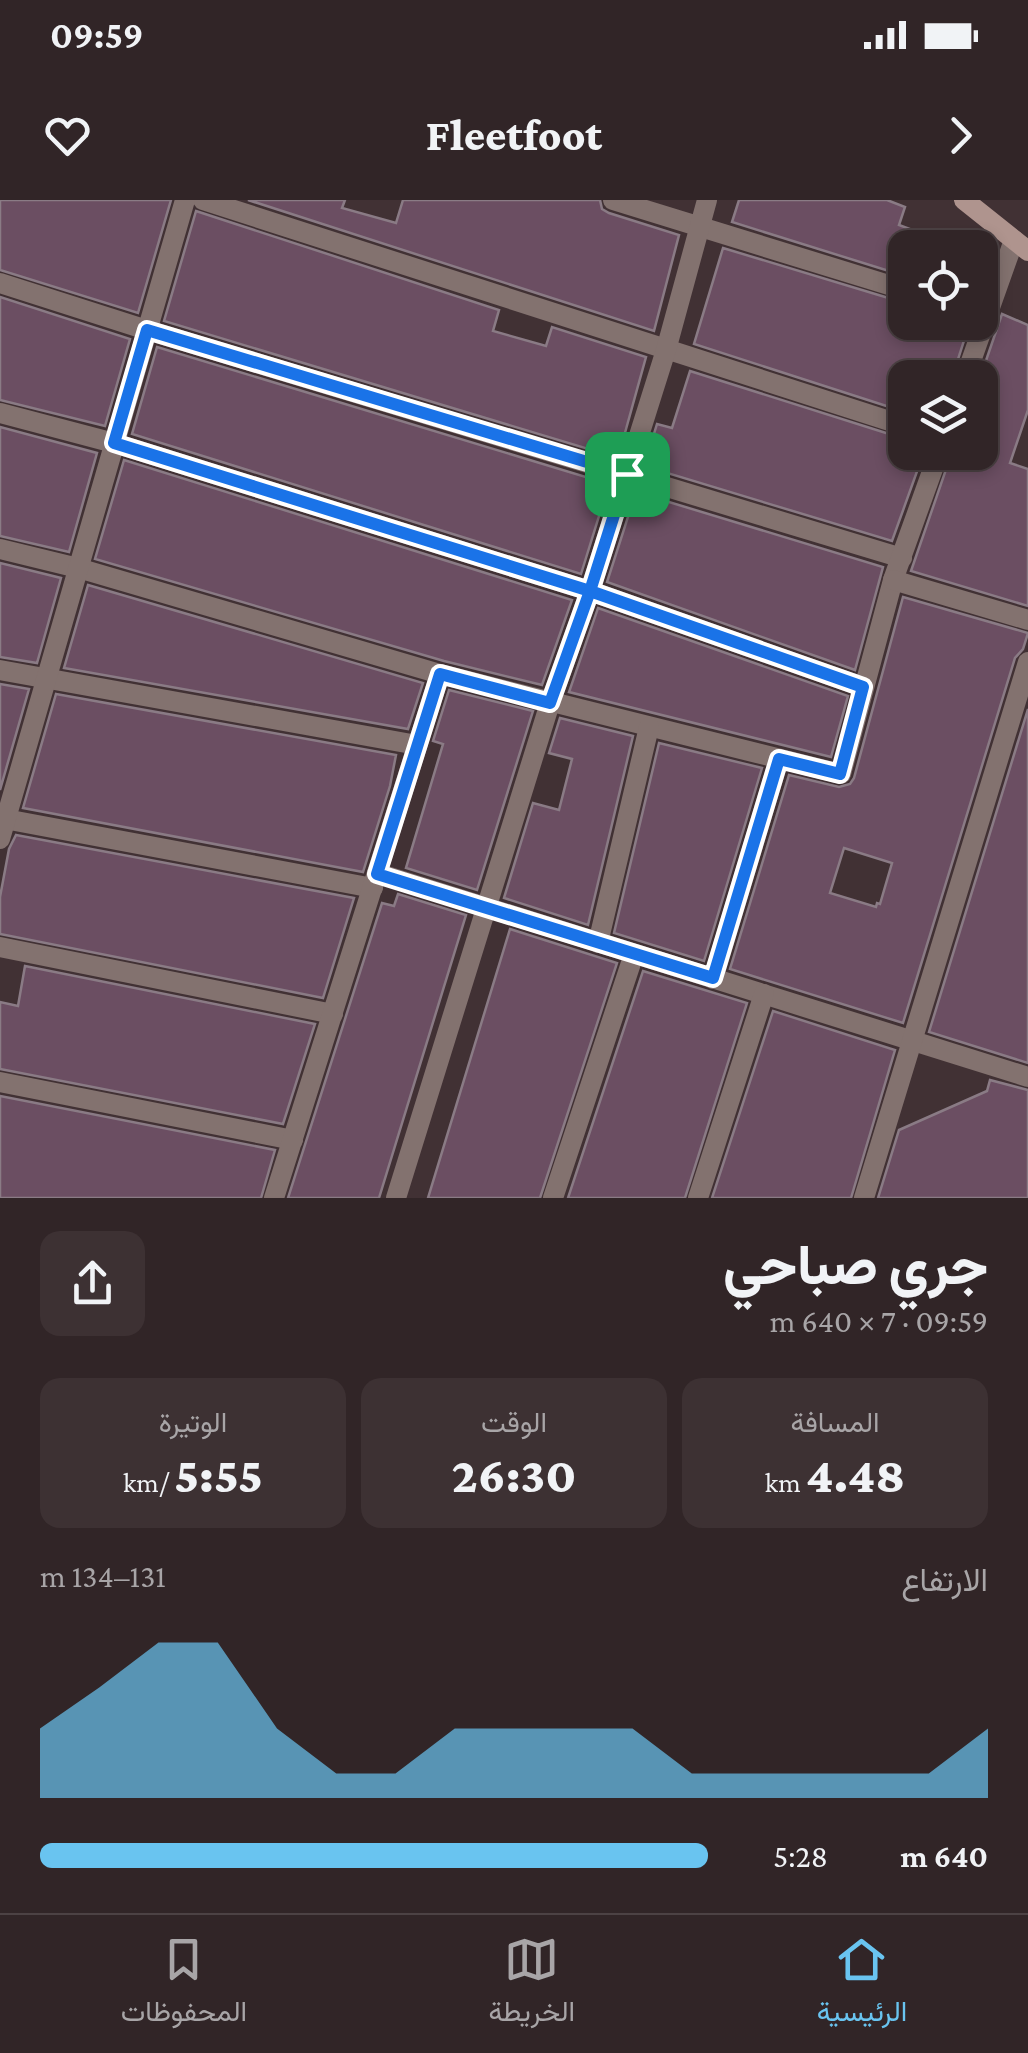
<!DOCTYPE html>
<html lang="ar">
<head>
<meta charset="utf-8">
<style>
	body { margin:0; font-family:"Crimson Pro",Vazirmatn,serif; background:#3d3133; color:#f1f3f6; direction:rtl; height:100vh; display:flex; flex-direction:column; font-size:38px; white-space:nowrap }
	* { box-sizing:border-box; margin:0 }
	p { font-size:32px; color:#a8a5a7 }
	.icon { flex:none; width:55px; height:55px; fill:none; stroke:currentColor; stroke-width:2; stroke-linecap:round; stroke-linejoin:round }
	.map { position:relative; height:998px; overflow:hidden; direction:ltr }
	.drawer { display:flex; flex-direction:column; background:#312527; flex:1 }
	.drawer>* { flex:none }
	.buttons { position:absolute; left:888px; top:30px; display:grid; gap:20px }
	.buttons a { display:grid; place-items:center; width:110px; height:110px; border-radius:20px; background:#312527; box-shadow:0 5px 15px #0003,0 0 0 2px #4c4244; font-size:50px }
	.pin { position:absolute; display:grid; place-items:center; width:85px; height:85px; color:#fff; margin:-42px; border-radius:20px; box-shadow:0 5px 15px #0006 }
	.round { display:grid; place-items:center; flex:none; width:105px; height:105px; border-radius:20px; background:#3d3133 }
	.overview { display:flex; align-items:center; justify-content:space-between; height:170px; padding:0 40px }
	h1 { font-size:55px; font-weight:800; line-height:75px }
	.metrics { display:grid; grid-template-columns:repeat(3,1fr); gap:15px; height:170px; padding:10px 40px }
	.metrics div { display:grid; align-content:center; border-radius:20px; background:#3d3133; text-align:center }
	.metrics b { font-size:50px; font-weight:800 }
	.metrics small { font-size:28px; font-weight:400 }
	.metrics p { font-size:28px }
	.chart { height:280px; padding:20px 40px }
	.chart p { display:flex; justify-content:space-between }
	.chart svg { width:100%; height:180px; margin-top:10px; fill:#69c4f0; opacity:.7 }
	ul { padding:0 40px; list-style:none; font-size:32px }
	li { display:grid; grid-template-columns:160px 120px 1fr; align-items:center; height:75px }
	li i { height:25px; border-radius:12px; background:#69c4f0 }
	.status { display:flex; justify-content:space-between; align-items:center; height:70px; padding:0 50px; background:#312527; direction:ltr }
	.status svg { height:28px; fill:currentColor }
	header { display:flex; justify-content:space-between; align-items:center; height:130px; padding:0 40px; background:#312527; font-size:45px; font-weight:800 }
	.dock { display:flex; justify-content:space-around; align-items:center; height:140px; border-top:2px solid #4c4244; background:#312527; font-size:28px; color:#a8a5a7 }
	.dock a { display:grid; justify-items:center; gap:5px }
	.dock .active { color:#69c4f0 }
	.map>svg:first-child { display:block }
	.building { fill:#6b4e62; stroke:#8a7b85; stroke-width:2.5; fill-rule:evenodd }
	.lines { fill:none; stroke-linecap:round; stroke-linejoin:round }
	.street { stroke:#83726f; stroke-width:20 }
	.secondary { stroke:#af948e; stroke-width:20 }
	.route-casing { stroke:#fff; stroke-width:20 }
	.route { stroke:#1a73e8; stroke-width:12 }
</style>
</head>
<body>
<div class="status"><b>09:59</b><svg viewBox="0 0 49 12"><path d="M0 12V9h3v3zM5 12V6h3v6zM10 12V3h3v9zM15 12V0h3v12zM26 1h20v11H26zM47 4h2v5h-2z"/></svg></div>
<header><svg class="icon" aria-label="forward" viewBox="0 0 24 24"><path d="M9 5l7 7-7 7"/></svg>Fleetfoot<svg class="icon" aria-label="heart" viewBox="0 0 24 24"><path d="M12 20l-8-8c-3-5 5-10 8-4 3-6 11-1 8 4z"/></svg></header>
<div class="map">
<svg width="1028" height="998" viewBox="0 0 1028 998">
	<rect width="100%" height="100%" fill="#413134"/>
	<g class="building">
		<path d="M0 0H171L138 113 0 70Z"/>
		<path d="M248 0H345L342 8 396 23 403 0H600L602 9 609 13 679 35 654 131Z"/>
		<path d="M739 0H887L905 7 899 25 952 45 951 48H905V76L732 22Z"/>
		<path d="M196 11 499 110 493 131 546 146 552 127 646 157 618 258 164 121Z"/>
		<path d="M723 48 905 103V122H970L952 178H905V212L694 144Z"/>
		<path d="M0 97 130 139 105 226 0 200Z"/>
		<path d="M1002 114 1028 125V210L1010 263 1028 269V406L911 371 952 252H980V178Z"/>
		<path d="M157 147 609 284 581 374 132 234Z"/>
		<path d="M690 171 905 239V252H924L892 341 644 266 657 224 672 228Z"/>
		<path d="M0 227 97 253 69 352 0 336Z"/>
		<path d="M124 260 572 400 542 485 444 461 95 359Z"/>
		<path d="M636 292 883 367 855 470 607 382Z"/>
		<path d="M0 363 61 378 37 463 0 457Z"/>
		<path d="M88 385 423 483 408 529 64 468Z"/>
		<path d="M903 397 1028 433 1023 449 1015 458 903 823 730 769 789 575 839 587 850 584 854 578ZM844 648 892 663 880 704 877 703 876 707 830 693Z"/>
		<path d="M598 408 848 496 831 557 569 492Z"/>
		<path d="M0 484 29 489 0 590Z"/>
		<path d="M449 490 533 511 477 690 406 668 443 544 433 541Z"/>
		<path d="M56 494 396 555 390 586 363 672 23 608Z"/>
		<path d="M1028 509V863L929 832Z"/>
		<path d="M560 518 633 536 588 725 504 698 533 603 559 610 572 559 549 553Z"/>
		<path d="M659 543 762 568 704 761 614 733Z"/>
		<path d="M16 635 354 698 323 798 0 734V697L9 649Z"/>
		<path d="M398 694 466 715 379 998H288L382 703 394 706Z"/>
		<path d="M510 729 617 763 540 998H428Z"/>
		<path d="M25 766 315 824 283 924 0 869V802L18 806Z"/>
		<path d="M643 771 747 803 685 998H568Z"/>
		<path d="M773 811 895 850 851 998H712Z"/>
		<path d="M990 880 1028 890V998H878L899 930 987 891Z"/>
		<path d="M0 896 275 950 261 998H0Z"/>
	</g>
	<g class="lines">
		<g class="street">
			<path d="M203 0 905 226"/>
			<path d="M613 0 905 90"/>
			<path d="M0 83 147 130 902 358"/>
			<path d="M965 178 1014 40"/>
			<path d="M0 213 114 243 590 391 863 487"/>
			<path d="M0 349 78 368 440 474 841 574 893 380 939 252"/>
			<path d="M893 380 1028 420"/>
			<path d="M0 470 417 545"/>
			<path d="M0 618 373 688"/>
			<path d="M0 639 185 0"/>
			<path d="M377 673 1028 877"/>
			<path d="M598 743 649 527"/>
			<path d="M0 747 333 814"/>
			<path d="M713 779 779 559"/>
			<path d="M0 882 293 940"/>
			<path d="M274 998 440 474"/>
			<path d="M396 998 550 503 590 391 666 150 707 0"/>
			<path d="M553 998 634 754"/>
			<path d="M698 998 764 794"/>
			<path d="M864 998 1028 462"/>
		</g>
		<path class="secondary" d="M964 0 1028 51"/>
	</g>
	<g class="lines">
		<g class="route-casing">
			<path id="route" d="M627 274 147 130 114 243 590 391 550 503 440 474 377 674 713 778 779 559 840 574 863 487 590 391 627 274"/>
		</g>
		<use href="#route" class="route"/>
	</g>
</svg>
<div class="buttons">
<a><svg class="icon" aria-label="locate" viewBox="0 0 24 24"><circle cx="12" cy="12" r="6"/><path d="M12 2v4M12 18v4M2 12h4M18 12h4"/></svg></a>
<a><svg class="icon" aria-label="layers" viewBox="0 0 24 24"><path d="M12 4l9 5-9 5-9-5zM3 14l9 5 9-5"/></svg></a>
</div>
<div class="pin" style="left:627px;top:274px;background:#1e9e55"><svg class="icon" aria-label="arrive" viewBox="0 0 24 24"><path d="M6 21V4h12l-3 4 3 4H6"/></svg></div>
</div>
<section class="drawer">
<div class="overview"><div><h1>جري صباحي</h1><p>09:59 · 7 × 640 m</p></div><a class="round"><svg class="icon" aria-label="share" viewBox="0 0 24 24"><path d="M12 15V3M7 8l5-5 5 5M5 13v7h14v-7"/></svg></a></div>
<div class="metrics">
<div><p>المسافة</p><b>4.48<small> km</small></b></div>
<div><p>الوقت</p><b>26:30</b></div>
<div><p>الوتيرة</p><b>5:55<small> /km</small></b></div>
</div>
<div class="chart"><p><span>الارتفاع</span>131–134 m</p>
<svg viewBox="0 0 160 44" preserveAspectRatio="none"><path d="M0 44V27L10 17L20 6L30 6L40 27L50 38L60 38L70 27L80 27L90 27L100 27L110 38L120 38L130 38L140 38L150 38L160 27V44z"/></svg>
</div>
<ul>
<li><b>640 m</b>5:28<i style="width:100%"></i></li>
</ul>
</section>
<nav class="dock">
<a class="active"><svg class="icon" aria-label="home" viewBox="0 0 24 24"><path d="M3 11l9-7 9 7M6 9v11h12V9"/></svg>الرئيسية</a>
<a><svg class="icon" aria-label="map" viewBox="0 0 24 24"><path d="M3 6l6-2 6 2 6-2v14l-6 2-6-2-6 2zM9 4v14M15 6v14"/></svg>الخريطة</a>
<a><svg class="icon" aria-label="saved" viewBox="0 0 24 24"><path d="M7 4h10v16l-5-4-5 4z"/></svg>المحفوظات</a>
</nav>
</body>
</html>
